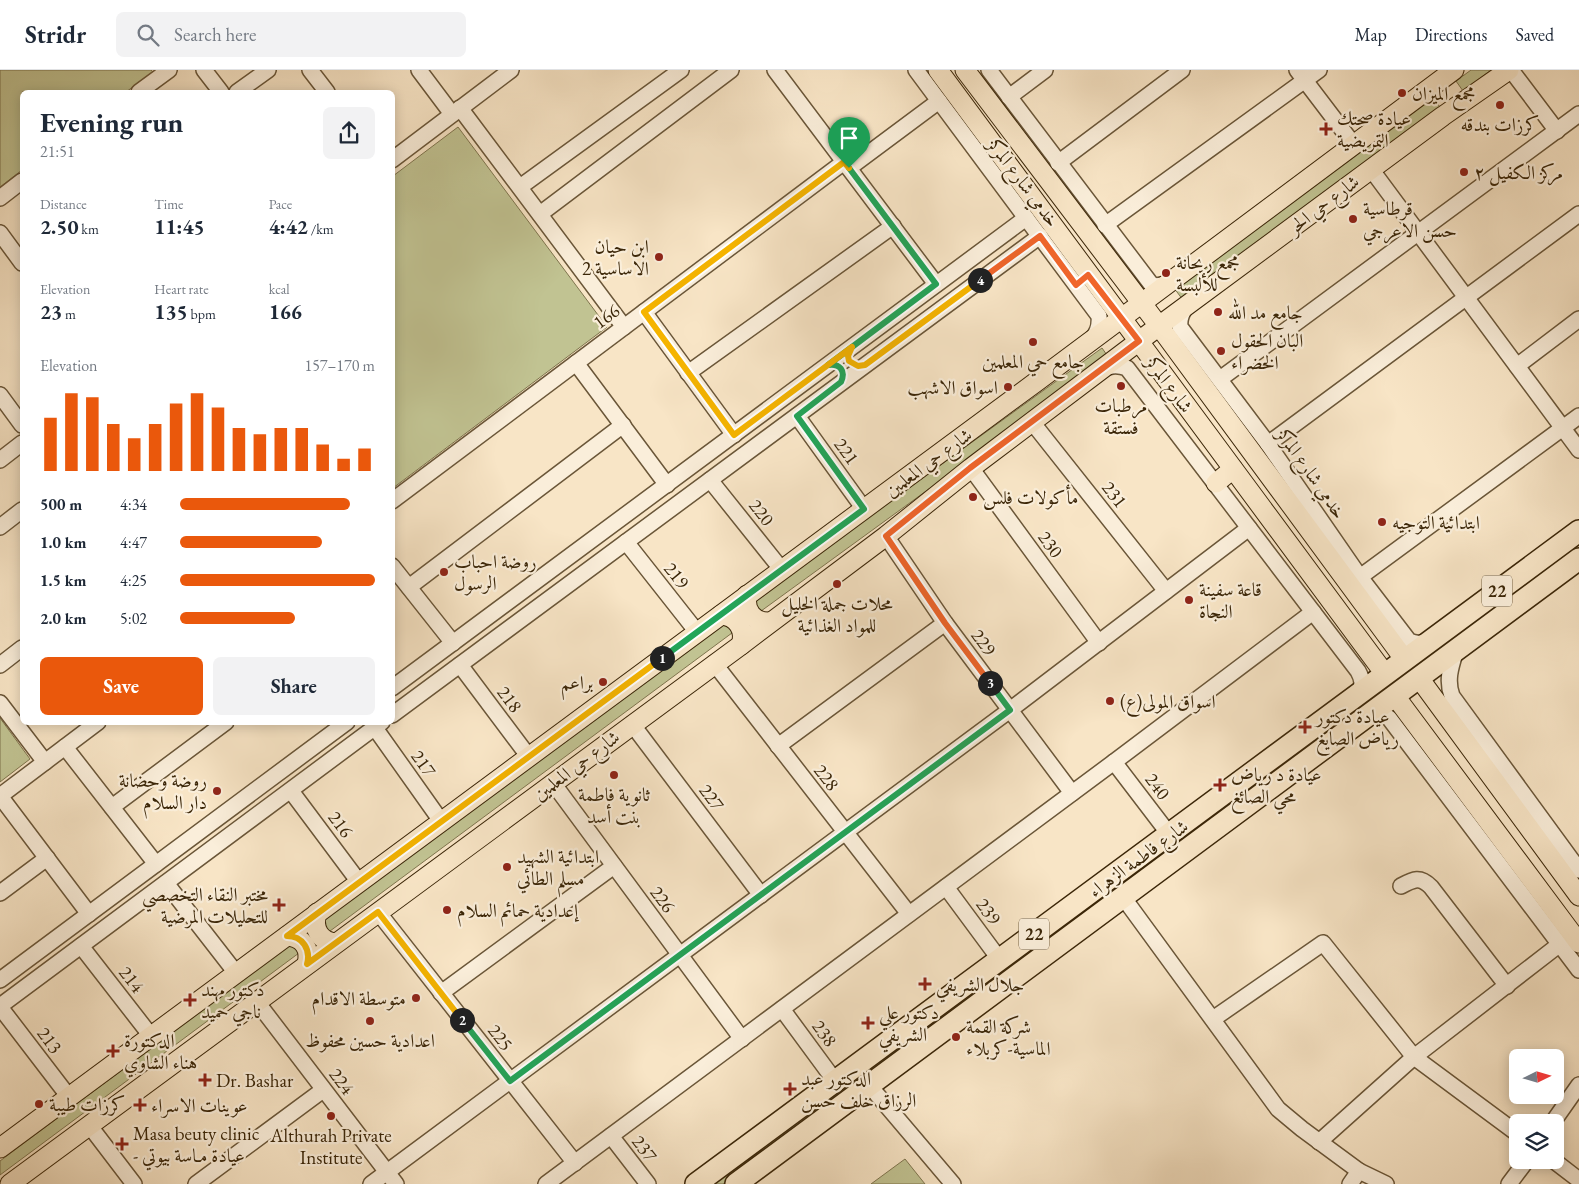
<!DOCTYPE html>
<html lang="en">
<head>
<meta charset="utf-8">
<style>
	body { margin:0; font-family:"EB Garamond",Amiri,serif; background:#f2f2f3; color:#1f2937; height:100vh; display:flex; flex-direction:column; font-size:19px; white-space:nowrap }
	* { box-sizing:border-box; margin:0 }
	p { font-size:16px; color:#747a83 }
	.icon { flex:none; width:28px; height:28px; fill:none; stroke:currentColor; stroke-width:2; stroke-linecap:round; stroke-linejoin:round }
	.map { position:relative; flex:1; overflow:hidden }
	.sheet { position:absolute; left:20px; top:20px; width:375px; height:635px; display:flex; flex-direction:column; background:#fff; border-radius:8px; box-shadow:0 2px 12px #0003 }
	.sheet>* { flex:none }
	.needle { width:32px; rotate:85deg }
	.buttons { position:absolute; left:1509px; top:979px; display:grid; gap:10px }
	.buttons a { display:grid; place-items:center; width:55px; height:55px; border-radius:8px; background:#fff; box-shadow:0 2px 12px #0003; font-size:25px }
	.pin { position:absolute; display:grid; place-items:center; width:42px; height:42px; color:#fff; margin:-51px -21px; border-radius:50% 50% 50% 0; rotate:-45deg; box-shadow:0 0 5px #0007 }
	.pin .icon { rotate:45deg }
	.km { position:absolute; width:25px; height:25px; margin:-12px; border-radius:50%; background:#222; color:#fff; font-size:14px; line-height:25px; text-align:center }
	.round { display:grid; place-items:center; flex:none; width:52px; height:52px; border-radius:8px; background:#f2f2f3 }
	.overview { display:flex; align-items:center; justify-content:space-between; height:85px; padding:0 20px }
	h1 { font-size:28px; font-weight:700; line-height:38px }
	.figures { display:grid; grid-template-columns:repeat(3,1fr); gap:8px; height:85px; padding:5px 20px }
	.figures div { display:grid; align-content:center }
	.figures b { font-size:21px; font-weight:700 }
	.figures small { font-size:14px; font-weight:400 }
	.figures p { font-size:14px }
	.chart { height:140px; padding:10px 20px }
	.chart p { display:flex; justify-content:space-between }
	.chart svg { width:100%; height:90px; margin-top:5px; stroke:#ea580c; stroke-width:6 }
	.cta { display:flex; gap:10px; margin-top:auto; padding:10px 20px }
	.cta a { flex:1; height:58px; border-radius:8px; background:#ea580c; color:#fff; font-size:20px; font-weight:700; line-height:58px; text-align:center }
	.cta a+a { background:#f2f2f3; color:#1f2937 }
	ul { padding:0 20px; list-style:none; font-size:16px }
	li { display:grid; grid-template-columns:80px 60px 1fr; align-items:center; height:38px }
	li i { height:12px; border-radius:6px; background:#ea580c }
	header { display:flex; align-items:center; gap:30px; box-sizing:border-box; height:70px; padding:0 25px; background:#fff; border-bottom:1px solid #e0e1e3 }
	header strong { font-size:24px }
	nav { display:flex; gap:28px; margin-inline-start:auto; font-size:18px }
	.search { width:350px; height:45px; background:#f2f2f3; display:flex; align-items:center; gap:12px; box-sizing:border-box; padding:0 18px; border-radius:8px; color:#747a83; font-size:19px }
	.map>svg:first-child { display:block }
	.green { fill:#c1c392; stroke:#7e744d }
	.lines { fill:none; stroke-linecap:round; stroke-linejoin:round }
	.minor-casing { stroke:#6a5638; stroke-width:18 }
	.major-casing { stroke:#3b2608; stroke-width:21 }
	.highway-casing { stroke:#3b2608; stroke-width:24 }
	.minor { stroke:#faeeda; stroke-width:15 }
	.major { stroke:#f8e5c6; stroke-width:19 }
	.highway { stroke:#f8e5c6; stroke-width:21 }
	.split-1-casing { stroke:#fff; stroke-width:10 }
	.split-2-casing { stroke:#fff; stroke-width:10 }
	.split-3-casing { stroke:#fff; stroke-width:10 }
	.split-4-casing { stroke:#fff; stroke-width:10 }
	.split-5-casing { stroke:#fff; stroke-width:10 }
	.split-1 { stroke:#22a559; stroke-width:6 }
	.split-2 { stroke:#f5b400; stroke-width:6 }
	.split-3 { stroke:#22a559; stroke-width:6 }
	.split-4 { stroke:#f0652b; stroke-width:6 }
	.split-5 { stroke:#f5b400; stroke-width:6 }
	.poi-dot { fill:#8f2418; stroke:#faeeda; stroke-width:2 }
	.labels { text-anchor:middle; stroke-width:4.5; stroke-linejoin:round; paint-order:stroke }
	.shield { fill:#faeeda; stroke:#746247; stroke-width:1 }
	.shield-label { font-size:18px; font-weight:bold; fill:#3b2608 }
	.poi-label { font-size:19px; fill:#3b2608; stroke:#faeeda; text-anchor:start }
	.street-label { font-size:19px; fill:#3b2608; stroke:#faeeda }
</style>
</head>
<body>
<header>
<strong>Stridr</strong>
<div class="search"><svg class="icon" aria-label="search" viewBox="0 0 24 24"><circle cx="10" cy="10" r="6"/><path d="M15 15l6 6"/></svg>Search here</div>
<nav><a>Map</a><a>Directions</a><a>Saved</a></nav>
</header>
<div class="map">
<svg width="1579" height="1114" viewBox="0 0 1579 1114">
	<rect width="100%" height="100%" fill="#f8e5c6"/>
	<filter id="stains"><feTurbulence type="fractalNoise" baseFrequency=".004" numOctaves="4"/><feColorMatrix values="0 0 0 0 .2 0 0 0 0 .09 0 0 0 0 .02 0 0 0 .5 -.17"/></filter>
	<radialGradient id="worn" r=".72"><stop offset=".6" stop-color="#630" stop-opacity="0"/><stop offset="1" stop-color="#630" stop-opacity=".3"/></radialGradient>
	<g class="green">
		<path d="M0 0H151L153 2 126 22H22V100L0 117Z"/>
		<path d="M1471 0H1491L1463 21 1456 11Z"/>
		<path d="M1433 28 1440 37 1183 230 1174 218Z"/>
		<path d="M458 57 607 257 393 418V106Z"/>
		<path d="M1102 278 1109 288 757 544 750 533Z"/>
		<path d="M729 549 736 560 326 864 319 854Z"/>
		<path d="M0 648 30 689 0 712Z"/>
		<path d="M1280 694 1282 697 1280 702 723 1114H707Z"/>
		<path d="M296 870 303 880 0 1105V1091Z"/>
		<path d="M905 1089 925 1114H871Z"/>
	</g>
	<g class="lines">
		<g class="minor-casing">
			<g id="minor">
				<path d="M204 0 221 22"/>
				<path d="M310 0 327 22"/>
				<path d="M419 0 452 44"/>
				<path d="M775 0 936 214"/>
				<path d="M916 0 1099 246C1100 256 1098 263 1091 270"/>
				<path d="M989 0 1151 214 1156 216 1170 213"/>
				<path d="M1297 0 1354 75"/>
				<path d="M1511 0 1557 61"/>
				<path d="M139 22 169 0"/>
				<path d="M237 22 268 0"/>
				<path d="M1009 27 1045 0"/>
				<path d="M460 38 624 257"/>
				<path d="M392 90 511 0"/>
				<path d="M1058 93 1182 0"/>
				<path d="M849 98 939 31"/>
				<path d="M1371 99 1579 380"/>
				<path d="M520 117 681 0"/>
				<path d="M0 128 22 111"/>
				<path d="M540 144 731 0"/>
				<path d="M1105 155 1319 0"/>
				<path d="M0 163 22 193"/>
				<path d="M1187 235C1182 243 1179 248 1180 257L1268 374 1360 507 1409 571C1416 574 1423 574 1429 570"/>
				<path d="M644 242 734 365"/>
				<path d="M576 293 667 415"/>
				<path d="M1517 296 1579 249"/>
				<path d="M1102 299C1112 295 1118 295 1127 298L1358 601C1363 610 1363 615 1359 624"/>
				<path d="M688 303 893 156"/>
				<path d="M1220 309 1579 44"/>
				<path d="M0 325 22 355"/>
				<path d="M797 346 864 439"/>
				<path d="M1032 352 1166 521"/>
				<path d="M1268 374 1579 144"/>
				<path d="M0 390 22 373"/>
				<path d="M971 398 1099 573"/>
				<path d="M710 410 782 500"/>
				<path d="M392 431 844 92"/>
				<path d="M0 457 22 440"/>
				<path d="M886 466 945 553 1072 723"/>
				<path d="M626 472 697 562"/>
				<path d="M392 496 453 573"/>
				<path d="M1360 507 1579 346"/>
				<path d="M409 517 623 355"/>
				<path d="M1456 580C1451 596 1446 610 1452 626L1579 800"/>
				<path d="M714 593 909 844"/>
				<path d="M0 595 22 578"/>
				<path d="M460 595 529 687"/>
				<path d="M392 618 1026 148"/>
				<path d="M0 633 45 692"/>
				<path d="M392 645 1040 166"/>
				<path d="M1369 645 1382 644 1389 648 1579 900"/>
				<path d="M632 654 761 825"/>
				<path d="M375 658 441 751"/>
				<path d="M778 676 945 553"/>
				<path d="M65 677 156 794"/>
				<path d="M1114 692 1169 764"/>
				<path d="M553 713 742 969"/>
				<path d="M291 721 359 812"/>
				<path d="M0 726 89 844"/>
				<path d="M0 726 98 652"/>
				<path d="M112 737 226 652"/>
				<path d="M166 813 236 903"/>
				<path d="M1401 816C1414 809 1420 806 1431 817L1507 916"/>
				<path d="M946 817 1000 890"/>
				<path d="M0 823 47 788"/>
				<path d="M1123 827 1278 1039 1302 1059 1359 1101 1386 1114"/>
				<path d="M378 842 575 1093"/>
				<path d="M81 876 151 966"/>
				<path d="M0 910 347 652"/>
				<path d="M441 923 614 796"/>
				<path d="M257 932 396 1114"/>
				<path d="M0 936 382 652"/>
				<path d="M0 937 69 1027"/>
				<path d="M782 939 835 1011"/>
				<path d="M1213 949 1323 873 1414 987 1518 1064"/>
				<path d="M869 1015 953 1114"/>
				<path d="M1553 1052 1579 1015"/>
				<path d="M89 1055 134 1114"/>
				<path d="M611 1066 648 1114"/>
				<path d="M1319 1072 1414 987 1560 874"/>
				<path d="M1553 1090 1579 1110"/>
				<path d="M196 1114 323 1020"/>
				<path d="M371 1114 1010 640 1249 458"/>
				<path d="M546 1114 1114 692 1313 542"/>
				<path d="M1350 1114 1359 1101"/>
				<path d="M1509 1114 1527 1090"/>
			</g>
		</g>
		<g class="major-casing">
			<g id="major">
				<path d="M938 0 1385 604"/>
				<path d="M965 0 1159 256 1405 590"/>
				<path d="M1216 413 1233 399"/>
				<path d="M747 525C744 541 754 553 770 552"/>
				<path d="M721 545C737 546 746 560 741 575"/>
				<path d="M1419 608 1579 826"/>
				<path d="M1395 626 1579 873"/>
				<path d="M317 843C312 858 320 872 336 873"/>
				<path d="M287 866C303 867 311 879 307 894"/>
				<path d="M0 1078 1036 312 1454 0"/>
				<path d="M10 1114 741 575 886 466 971 398 1159 256 1443 46 1509 0"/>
			</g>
		</g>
		<g class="highway-casing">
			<g id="highway">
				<path d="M696 1114 1579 461"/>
				<path d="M736 1114 1579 489"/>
			</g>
		</g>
		<use href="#minor" class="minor"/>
		<use href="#major" class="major"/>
		<use href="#highway" class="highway"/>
	</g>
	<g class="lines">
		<g class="split-1-casing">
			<path id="split-1" d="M662 588 864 439 797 346 841 312C846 301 840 293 828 295L936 214 849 98"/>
		</g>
		<g class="split-2-casing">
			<path id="split-2" d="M462 950 378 842 307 894C311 880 303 866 287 866L662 588"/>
		</g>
		<g class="split-3-casing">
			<path id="split-3" d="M462 950 510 1011 1010 640 990 613"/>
		</g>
		<g class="split-4-casing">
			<path id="split-4" d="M980 210 1040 166 1076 215 1088 205 1139 271 970 398 886 466 945 553 990 613"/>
		</g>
		<g class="split-5-casing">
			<path id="split-5" d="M849 98 844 92 644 242 734 365 852 277 848 286 849 291 858 296 865 295 980 210"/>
		</g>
		<use href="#split-1" class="split-1"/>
		<use href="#split-2" class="split-2"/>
		<use href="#split-3" class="split-3"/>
		<use href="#split-4" class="split-4"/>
		<use href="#split-5" class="split-5"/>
	</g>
	<g class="poi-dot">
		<circle cx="1402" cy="23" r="5"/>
		<circle cx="1500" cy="35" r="5"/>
		<path d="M1323.5 51.5h5v5h5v5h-5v5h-5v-5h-5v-5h5z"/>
		<circle cx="1464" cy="102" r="5"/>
		<circle cx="1353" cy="149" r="5"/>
		<circle cx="659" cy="187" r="5"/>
		<circle cx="1166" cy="203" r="5"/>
		<circle cx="1218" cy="242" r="5"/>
		<circle cx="1033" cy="272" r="5"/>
		<circle cx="1221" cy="281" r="5"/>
		<circle cx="1121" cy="316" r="5"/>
		<circle cx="1008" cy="317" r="5"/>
		<circle cx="973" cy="427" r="5"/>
		<circle cx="1382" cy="452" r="5"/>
		<circle cx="444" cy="502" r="5"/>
		<circle cx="837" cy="514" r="5"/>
		<circle cx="1189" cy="530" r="5"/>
		<circle cx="603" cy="612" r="5"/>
		<circle cx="1110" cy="631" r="5"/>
		<path d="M1302.5 649.5h5v5h5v5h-5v5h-5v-5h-5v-5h5z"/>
		<circle cx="614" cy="705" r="5"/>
		<path d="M1217.5 707.5h5v5h5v5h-5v5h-5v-5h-5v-5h5z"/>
		<circle cx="217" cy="721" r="5"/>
		<circle cx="507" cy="797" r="5"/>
		<path d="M276.5 827.5h5v5h5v5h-5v5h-5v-5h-5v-5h5z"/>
		<circle cx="447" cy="840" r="5"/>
		<path d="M922.5 906.5h5v5h5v5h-5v5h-5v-5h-5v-5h5z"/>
		<circle cx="416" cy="928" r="5"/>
		<path d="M187.5 922.5h5v5h5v5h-5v5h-5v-5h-5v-5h5z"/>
		<circle cx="370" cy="951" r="5"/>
		<path d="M865.5 945.5h5v5h5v5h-5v5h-5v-5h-5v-5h5z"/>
		<circle cx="956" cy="967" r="5"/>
		<path d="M110.5 973.5h5v5h5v5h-5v5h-5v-5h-5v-5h5z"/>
		<path d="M202.5 1002.5h5v5h5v5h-5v5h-5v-5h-5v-5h5z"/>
		<path d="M787.5 1011.5h5v5h5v5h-5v5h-5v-5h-5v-5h5z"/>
		<circle cx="39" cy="1034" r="5"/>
		<path d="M137.5 1027.5h5v5h5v5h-5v5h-5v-5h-5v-5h5z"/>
		<circle cx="331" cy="1046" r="5"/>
		<path d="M119.5 1066.5h5v5h5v5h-5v5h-5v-5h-5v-5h5z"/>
	</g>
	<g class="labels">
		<g class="shield">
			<rect x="1482" y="505.5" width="30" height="31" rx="4"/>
			<rect x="1019" y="848.5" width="30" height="31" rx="4"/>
		</g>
		<g class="shield-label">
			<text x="1497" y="527">22</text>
			<text x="1034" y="870">22</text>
		</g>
		<g class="poi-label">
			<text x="1412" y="30">مجمع الميزان</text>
			<text x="1337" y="55">عيادة صحتك<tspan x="1337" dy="22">التمريضية</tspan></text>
			<text x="1500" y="61" text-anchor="middle">كرزات بندقه</text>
			<text x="1474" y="109">مركز الكفيل ٢</text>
			<text x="1363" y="145">قرطاسية<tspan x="1363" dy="22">حسن الاعرجي</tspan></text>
			<text x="649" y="183" text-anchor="end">ابن حيان<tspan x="649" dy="22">الاساسية 2</tspan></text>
			<text x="1176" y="199">مجمع ريحانة<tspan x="1176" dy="22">للألبسة</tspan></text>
			<text x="1228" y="249">جامع مد الله</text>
			<text x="1231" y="277">البان الحقول<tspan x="1231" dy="22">الخضراء</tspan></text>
			<text x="1033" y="298" text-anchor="middle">جامع حي المعلمين</text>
			<text x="998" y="324" text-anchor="end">اسواق الاشهب</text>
			<text x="1121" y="342" text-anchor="middle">مرطبات<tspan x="1121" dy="22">فستقة</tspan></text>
			<text x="983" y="434">مأكولات فلس</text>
			<text x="1392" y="459">ابتدائية التوجيه</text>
			<text x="454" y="498">روضة احباب<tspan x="454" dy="22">الرسول</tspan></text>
			<text x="1199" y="526">قاعة سفينة<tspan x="1199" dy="22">النجاة</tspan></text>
			<text x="837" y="540" text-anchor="middle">محلات جملة الخليل<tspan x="837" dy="22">للمواد الغذائية</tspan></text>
			<text x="593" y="619" text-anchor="end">براعم</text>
			<text x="1120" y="638">اسواق المولى(ع)</text>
			<text x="1316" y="653">عيادة دكتور<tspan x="1316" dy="22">رياض الصايغ</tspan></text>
			<text x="1231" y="711">عيادة د رياض<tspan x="1231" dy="22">محي الصائغ</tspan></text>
			<text x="207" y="717" text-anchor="end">روضة وحضانة<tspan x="207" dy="22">دار السلام</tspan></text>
			<text x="614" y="731" text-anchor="middle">ثانوية فاطمة<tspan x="614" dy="22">بنت أسد</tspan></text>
			<text x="517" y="793">ابتدائية الشهيد<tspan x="517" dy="22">مسلم الطائي</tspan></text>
			<text x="268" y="831" text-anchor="end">مختبر النقاء التخصصي<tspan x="268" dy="22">للتحليلات المرضية</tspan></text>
			<text x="457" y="847">إعدادية حمائم السلام</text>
			<text x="936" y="921">جلال الشريفي</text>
			<text x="201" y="926">دكتور مهند<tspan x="201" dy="22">ناجي حميد</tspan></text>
			<text x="406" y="935" text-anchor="end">متوسطة الاقدام</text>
			<text x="879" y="949">دكتور علي<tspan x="879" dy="22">الشريفي</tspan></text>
			<text x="966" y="963">شركة القمة<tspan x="966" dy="22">الماسية-كربلاء</tspan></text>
			<text x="124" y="977">الدكتورة<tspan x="124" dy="22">هناء الشاوي</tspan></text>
			<text x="370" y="977" text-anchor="middle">اعدادية حسين محفوظ</text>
			<text x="801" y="1015">الدكتور عبد<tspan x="801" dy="22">الرزاق خلف حسن</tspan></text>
			<text x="216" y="1017">Dr. Bashar</text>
			<text x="49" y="1041">كرزات طيبة</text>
			<text x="151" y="1042">عوينات الاسراء</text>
			<text x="133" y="1070">Masa beuty clinic<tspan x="133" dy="22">- عيادة مـاسة بيوتي</tspan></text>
			<text x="331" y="1072" text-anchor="middle">Althurah Private<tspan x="331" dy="22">Institute</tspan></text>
		</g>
		<g class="street-label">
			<text transform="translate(1024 112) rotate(53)" y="7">خدمي شارع المركز</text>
			<text transform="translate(1323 134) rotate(-37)" y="7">شارع حي الحر</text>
			<text transform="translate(606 246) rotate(-37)" y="7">166</text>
			<text transform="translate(1170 314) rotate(54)" y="7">شارع المركز</text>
			<text transform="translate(847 381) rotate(54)" y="7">221</text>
			<text transform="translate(928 392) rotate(-36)" y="7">شارع حي المعلمين</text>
			<text transform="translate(1312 403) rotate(55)" y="7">خدمي شارع المركز</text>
			<text transform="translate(1115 424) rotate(52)" y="7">231</text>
			<text transform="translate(762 442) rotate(52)" y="7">220</text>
			<text transform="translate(1051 474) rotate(54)" y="7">230</text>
			<text transform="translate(677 505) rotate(51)" y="7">219</text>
			<text transform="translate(984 572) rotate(53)" y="7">229</text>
			<text transform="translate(510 629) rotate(53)" y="7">218</text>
			<text transform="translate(424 693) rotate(54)" y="7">217</text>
			<text transform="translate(576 695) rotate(-37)" y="7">شارع حي المعلمين</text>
			<text transform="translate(827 707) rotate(52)" y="7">228</text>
			<text transform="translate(1158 716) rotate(53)" y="7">240</text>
			<text transform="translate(712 727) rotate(53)" y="7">227</text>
			<text transform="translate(341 754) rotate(53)" y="7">216</text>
			<text transform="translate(1138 788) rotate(-36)" y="7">شارع فاطمة الزهراء</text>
			<text transform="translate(663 829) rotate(53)" y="7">226</text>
			<text transform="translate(989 841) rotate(53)" y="7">239</text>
			<text transform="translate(132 909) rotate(52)" y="7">214</text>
			<text transform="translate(825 963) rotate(54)" y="7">238</text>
			<text transform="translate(501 967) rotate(52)" y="7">225</text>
			<text transform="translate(50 970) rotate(53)" y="7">213</text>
			<text transform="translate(342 1011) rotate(53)" y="7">224</text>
			<text transform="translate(645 1078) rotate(52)" y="7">237</text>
		</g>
	</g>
	<rect width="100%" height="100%" filter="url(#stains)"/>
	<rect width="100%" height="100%" fill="url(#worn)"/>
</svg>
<div class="buttons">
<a><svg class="needle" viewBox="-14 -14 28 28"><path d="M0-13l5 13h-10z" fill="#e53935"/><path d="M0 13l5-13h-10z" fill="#747a83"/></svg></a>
<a><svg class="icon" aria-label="layers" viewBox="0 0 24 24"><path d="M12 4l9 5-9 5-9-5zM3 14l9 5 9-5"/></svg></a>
</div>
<div class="pin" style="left:849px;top:98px;background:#1e9e55"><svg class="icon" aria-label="arrive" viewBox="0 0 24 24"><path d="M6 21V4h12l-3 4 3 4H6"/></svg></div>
<b class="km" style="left:662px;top:588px">1</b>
<b class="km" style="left:462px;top:950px">2</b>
<b class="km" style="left:990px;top:613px">3</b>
<b class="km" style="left:980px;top:210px">4</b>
<section class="sheet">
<div class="overview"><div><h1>Evening run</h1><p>21:51</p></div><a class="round"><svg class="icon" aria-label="share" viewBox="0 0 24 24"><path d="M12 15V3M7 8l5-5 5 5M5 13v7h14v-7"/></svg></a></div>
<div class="figures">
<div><p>Distance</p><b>2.50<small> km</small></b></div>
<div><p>Time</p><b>11:45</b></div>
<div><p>Pace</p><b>4:42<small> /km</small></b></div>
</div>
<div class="figures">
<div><p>Elevation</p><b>23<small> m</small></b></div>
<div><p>Heart rate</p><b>135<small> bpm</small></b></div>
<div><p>kcal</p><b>166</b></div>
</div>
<div class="chart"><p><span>Elevation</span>157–170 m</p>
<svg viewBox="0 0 160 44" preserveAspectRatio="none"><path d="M5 44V18M15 44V6M25 44V8M35 44V21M45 44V28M55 44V21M65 44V11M75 44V6M85 44V13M95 44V23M105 44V26M115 44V23M125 44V23M135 44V31M145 44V38M155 44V33"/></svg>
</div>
<ul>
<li><b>500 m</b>4:34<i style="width:87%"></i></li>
<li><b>1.0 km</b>4:47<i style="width:73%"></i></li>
<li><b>1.5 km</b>4:25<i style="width:100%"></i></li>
<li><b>2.0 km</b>5:02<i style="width:59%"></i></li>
</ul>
<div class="cta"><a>Save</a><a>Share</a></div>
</section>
</div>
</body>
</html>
